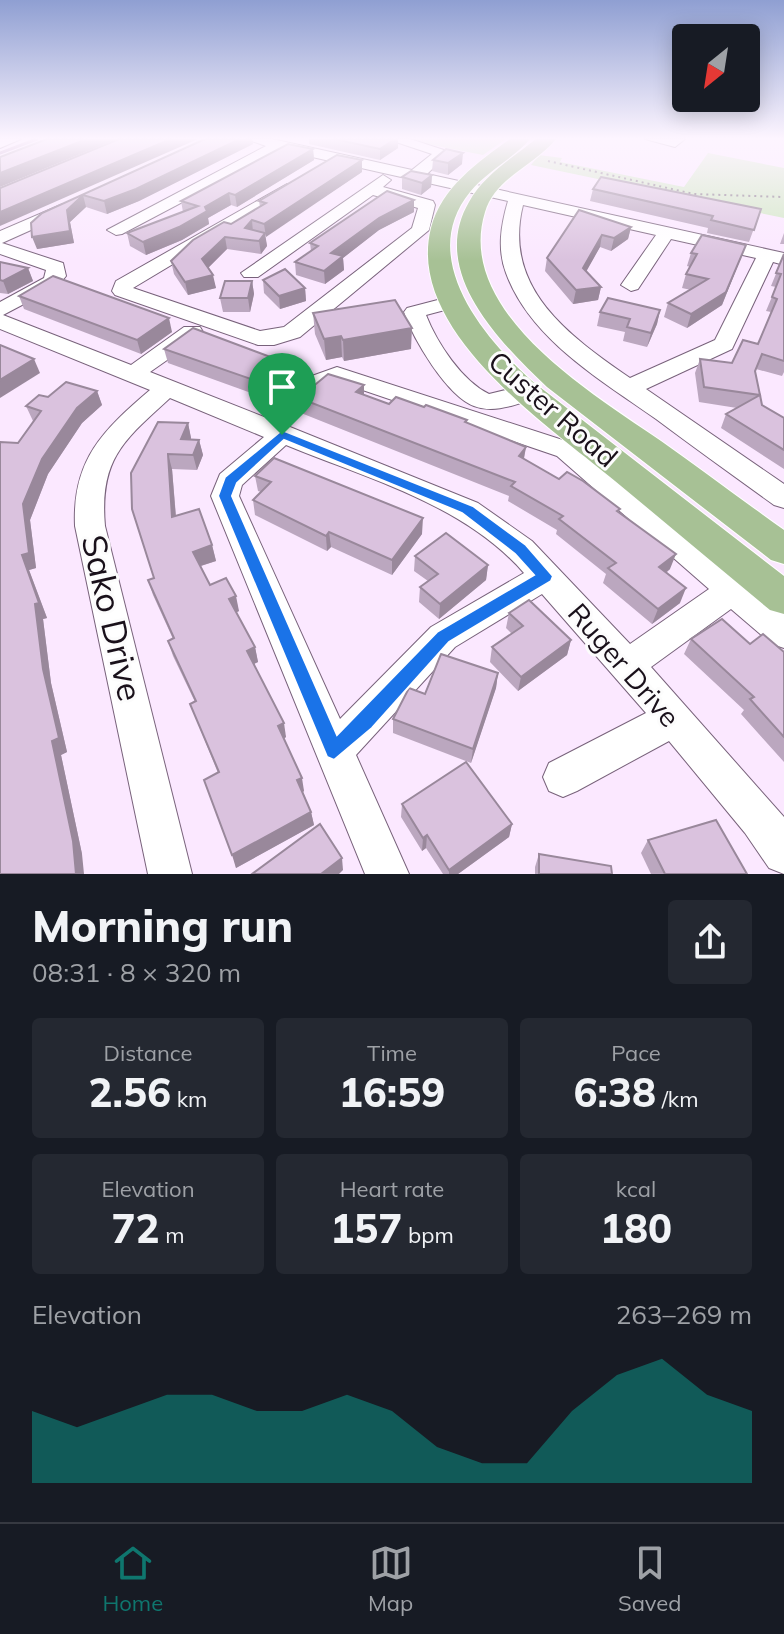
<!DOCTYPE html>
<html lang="en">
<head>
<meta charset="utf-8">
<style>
	body { margin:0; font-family:Mulish,sans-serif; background:#242831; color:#f1f3f6; height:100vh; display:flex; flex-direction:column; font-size:30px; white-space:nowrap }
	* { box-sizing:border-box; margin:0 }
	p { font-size:26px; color:#9ea1a6 }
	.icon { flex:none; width:44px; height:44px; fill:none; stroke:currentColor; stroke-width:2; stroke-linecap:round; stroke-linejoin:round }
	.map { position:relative; height:874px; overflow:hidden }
	.panel { display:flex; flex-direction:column; background:#171b24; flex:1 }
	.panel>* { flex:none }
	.needle { width:52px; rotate:210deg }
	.tools { position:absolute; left:672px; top:24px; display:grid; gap:16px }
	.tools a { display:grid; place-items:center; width:88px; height:88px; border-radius:8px; background:#171b24; box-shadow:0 4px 20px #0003; font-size:40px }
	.pin { position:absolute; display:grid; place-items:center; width:68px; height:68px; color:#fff; margin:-82px -34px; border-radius:50% 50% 50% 0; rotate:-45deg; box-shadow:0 0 8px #0007 }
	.pin .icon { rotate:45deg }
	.round { display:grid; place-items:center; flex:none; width:84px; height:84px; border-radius:8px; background:#242831 }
	.summary { display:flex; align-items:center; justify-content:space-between; height:136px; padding:0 32px }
	h1 { font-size:44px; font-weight:800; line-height:60px }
	.stats { display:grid; grid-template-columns:repeat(3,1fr); gap:12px; height:136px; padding:8px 32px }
	.stats div { display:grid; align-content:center; border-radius:8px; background:#242831; text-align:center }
	.stats b { font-size:40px; font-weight:800 }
	.stats small { font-size:22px; font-weight:400 }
	.stats p { font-size:22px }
	.chart { height:224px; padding:16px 32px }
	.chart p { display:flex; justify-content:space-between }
	.chart svg { width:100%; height:144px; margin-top:8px; fill:#0f766e; opacity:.7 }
	.tabs { display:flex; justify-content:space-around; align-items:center; height:112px; border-top:2px solid #363941; background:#171b24; font-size:22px; color:#9ea1a6 }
	.tabs a { display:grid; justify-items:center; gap:4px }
	.tabs .on { color:#0f766e }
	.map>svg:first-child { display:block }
	.green { fill:#d1e7c4 }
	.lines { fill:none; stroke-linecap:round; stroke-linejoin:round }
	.stream { stroke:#a980b0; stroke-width:3 }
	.minor-casing { stroke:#78627b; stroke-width:2 }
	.major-casing { stroke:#fff; stroke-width:2 }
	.path { stroke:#827484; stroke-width:2; stroke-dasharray:2 4; stroke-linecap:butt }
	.minor { fill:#fff; fill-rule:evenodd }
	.major { fill:#a7c195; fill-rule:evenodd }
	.wall { fill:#bba7bf }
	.shaded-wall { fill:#99889b }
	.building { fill:#dac2de; stroke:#99889b; stroke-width:2 }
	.route { fill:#1a73e8; stroke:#fff; stroke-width:2; fill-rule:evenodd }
	.labels { text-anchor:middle; stroke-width:6; stroke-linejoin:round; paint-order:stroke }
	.street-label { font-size:28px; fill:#19101a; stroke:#fcfcfc }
	.near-street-label { font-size:34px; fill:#19101a; stroke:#fcfcfc }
</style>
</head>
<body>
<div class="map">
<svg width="784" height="874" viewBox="0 0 784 874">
	<rect width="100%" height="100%" fill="#fbe8ff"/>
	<g class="green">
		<path d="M402 139H506L483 155Z"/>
		<path d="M708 153 784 168V218L531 165 539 155 562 158 560 162 684 187Z"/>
	</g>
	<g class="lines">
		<path class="stream" d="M0 153 37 139"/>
		<g class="minor-casing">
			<g id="minor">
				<path d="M0 139H21L0 148Z"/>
				<path d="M246 139H272L412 170 432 154 387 139H410L450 152 427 174 784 253V265L773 262 732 349 646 389 784 484V508L774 505C735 477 695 448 656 419 601 380 530 339 506 273 497 249 501 225 508 201L281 150 122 234 116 235 107 230 266 146ZM523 205 656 235 621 285 631 291 638 289 671 239 756 258 715 340 630 378C569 336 502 288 523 205Z"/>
				<path d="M645 139H685L675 147Z"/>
				<path d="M383 175 391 180 383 187 433 201 435 205 429 230 300 337 274 345H258L115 295 112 291 116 281 287 184 295 189 293 192 133 288 260 331 284 327 412 228 418 208 373 195 258 277H244L241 273Z"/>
				<path d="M63 204 69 205 71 209 69 213 2 243 63 263 66 276 58 286 3 315 131 365 184 327H200L203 332 200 337 150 372 264 417 309 377 337 367 575 444 784 614V648L772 644 731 609 651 667 784 817V874L769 868 745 833 669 741 577 791 563 797 549 791 543 777 549 763 646 713 542 594 455 647 356 755 409 874H365L211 496 220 474 264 437 170 398C124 440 99 459 105 526L192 874H148L75 526C72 460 103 430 150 390L0 329V302L44 278 46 270 0 254V231ZM336 381 557 456 709 589 630 644 532 541 478 503 285 425 316 393ZM286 445C368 479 464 504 524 573L431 627 340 719 239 496 242 485Z"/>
				<path d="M453 296 463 302 460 306 426 315C437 343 462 381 489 394L526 385 535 387 538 392C532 401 521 403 511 406 498 409 487 411 474 406 447 396 413 339 404 312L407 308Z"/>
			</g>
		</g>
		<g class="major-casing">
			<g id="major">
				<path d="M510 139H530C513 159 487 171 470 192 416 258 484 338 532 381L784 576V614L770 610C718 567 667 524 615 481 549 426 405 331 431 228 441 188 478 162 510 139Z"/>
				<path d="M536 139H556C535 165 495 178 485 212 454 312 593 394 661 441 702 470 743 501 784 530V564L771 560 547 387C501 343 428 272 469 202 484 175 512 158 536 139Z"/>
			</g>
		</g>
		<path class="path" d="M548 161 694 194 784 197"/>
		<use href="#minor" class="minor"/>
		<use href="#major" class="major"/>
	</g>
	<g class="wall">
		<path d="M205 139 253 144 139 201 107 214 86 207 70 222 74 243 37 249 42 213Z"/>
		<path d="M309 139H398V148L380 160 309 144Z"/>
		<path d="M313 149 314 160 237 207 231 205 208 218 209 224 182 240 146 255 130 246 127 233 183 212 181 201Z"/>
		<path d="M433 160 462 164 448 175 432 171Z"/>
		<path d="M362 172 265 236 267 246 261 254 227 249 208 268 216 288 188 295 174 274 171 261 260 207 259 201Z"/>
		<path d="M432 175 431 187 421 195 402 189V177Z"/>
		<path d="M593 189 761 209 749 242 707 233 708 228 590 201Z"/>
		<path d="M414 200V212L379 230 343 258 344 270 325 284 296 275 295 262 311 251 310 243Z"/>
		<path d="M579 210 631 227 628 239 611 251 600 247 586 271 601 287 598 300 573 304 545 271 547 258Z"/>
		<path d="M784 233V244H780Z"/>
		<path d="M746 245 722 305 687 328 664 317 668 303 691 290 682 288 686 274 690 267 687 266 691 253Z"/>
		<path d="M784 254V372L782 376 756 369 755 371 762 405 784 418V469L721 428 726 414 737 408 699 402 695 373 700 359 732 363 758 344 771 312 766 311 776 287 771 286Z"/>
		<path d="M0 262 28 268 33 281 8 294 0 293Z"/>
		<path d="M263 280 305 288 306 301 280 309 264 293Z"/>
		<path d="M252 281 254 294 250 312H223L220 298Z"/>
		<path d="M19 296 172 332 141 354 24 309Z"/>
		<path d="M660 310 657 324 647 347 623 341 625 332 597 326 600 312Z"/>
		<path d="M313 313 411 349 344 361 342 357 326 360 315 334Z"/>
		<path d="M164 349 302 379 276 402 168 363Z"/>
		<path d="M364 385V395L389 404 424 407 467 420V423L526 447 524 459 619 513 670 569 667 572 680 603 652 624 603 583 606 574 556 534 557 530 508 501 509 496 301 413 299 398Z"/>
		<path d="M97 391 102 405 82 423 48 474 30 520 36 568 29 570 47 618 43 619 51 683 67 752 61 755 82 854 0 874 33 421 26 406 48 397Z"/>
		<path d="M188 423 191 438V440H199L203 455 197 470 172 469 176 516 212 545 216 561 201 566 210 585 239 611 236 613 255 647 258 662 253 664 286 737 284 739 304 791 303 792 311 812 314 825 236 868 218 773 190 704 195 702 173 656 168 641 173 639 153 595 148 580 154 578 132 509Z"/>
		<path d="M255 476 422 534 392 575 331 547 327 551 255 515 253 500 261 492 258 491Z"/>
		<path d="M415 556 488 565 486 580 439 619 419 602 420 587 428 581 414 571Z"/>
		<path d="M509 613 571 640 567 655 518 691 490 662 492 647 512 634 506 628Z"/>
		<path d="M691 639 750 644 784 652V762L741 714 744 710 684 654Z"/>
		<path d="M498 673 496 688 471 763 393 733V719L425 694Z"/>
		<path d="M402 804 512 824 509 837 458 874H443L426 848 422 851 401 817Z"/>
		<path d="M648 840 747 874H651L641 853Z"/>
		<path d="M539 854 612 874H535V867Z"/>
	</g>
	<g class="shaded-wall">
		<path d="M87 139H117L0 187V173Z"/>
		<path d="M171 139H198L0 226V212Z"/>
		<path d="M240 139H252L253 144 139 201 107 214 104 201Z"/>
		<path d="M395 139H398V148L380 160V149Z"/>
		<path d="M313 149 314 160 237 207 235 195Z"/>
		<path d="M463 153 462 164 448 175V163Z"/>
		<path d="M362 160V172L266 237 264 224Z"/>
		<path d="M432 175 431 187 421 195 422 183Z"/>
		<path d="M229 193 231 205 208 218 209 224 182 240 146 255 143 242Z"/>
		<path d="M83 195 86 207 70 222 74 243 37 249 32 237Z"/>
		<path d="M414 200V212L379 230 343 258 344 270 325 284 324 271 331 253 379 218Z"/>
		<path d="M252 220 253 233 247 240 245 228Z"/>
		<path d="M631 227 628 239 611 251 614 238Z"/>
		<path d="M265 233 267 246 261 254 259 241Z"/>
		<path d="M602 235 600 247 581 281 583 268Z"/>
		<path d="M225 237 227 249 204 272 202 259Z"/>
		<path d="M746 245 722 305 687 328 691 314Z"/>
		<path d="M28 268 33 281 8 294 3 281Z"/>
		<path d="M213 275 216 288 188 295 185 282Z"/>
		<path d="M252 281 254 294 250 312 248 298Z"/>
		<path d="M601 287 598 300 573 304 576 290Z"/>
		<path d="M305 288 306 301 280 309 279 296Z"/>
		<path d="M660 310 657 324 647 347 651 333Z"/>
		<path d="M169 318 172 332 141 354 137 340Z"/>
		<path d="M412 328 411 349 344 361 343 340Z"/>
		<path d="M341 336 342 357 326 360 324 339Z"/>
		<path d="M34 359 40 373 0 398V380Z"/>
		<path d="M301 365 302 379 276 402 274 387Z"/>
		<path d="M364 385V399L356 392Z"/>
		<path d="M97 391 102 405 82 423 48 474 30 520 36 568 29 570 47 618 43 619 51 683 67 752 61 755 82 854 84 874H76L52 741 43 669 22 555 23 504 42 459 77 408Z"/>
		<path d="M188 423 191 438 185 454 181 439Z"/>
		<path d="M199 440 203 455 197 470 193 455Z"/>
		<path d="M526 447 523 462 519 456Z"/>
		<path d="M168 454 172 469 177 532 172 517Z"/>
		<path d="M423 518 422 534 392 575V560Z"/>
		<path d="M329 532 331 547 327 551 326 536Z"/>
		<path d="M212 545 216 561 197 567 193 552Z"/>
		<path d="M676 554 670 569 654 582 659 567Z"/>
		<path d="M488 565 486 580 439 619 440 604Z"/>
		<path d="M686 588 680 603 652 624 658 609Z"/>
		<path d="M236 596 239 611 232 614 229 599Z"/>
		<path d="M571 640 567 655 518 691 521 677Z"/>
		<path d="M255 647 258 662 250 666 247 651Z"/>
		<path d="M498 673 496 688 471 763 473 749Z"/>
		<path d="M284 723 286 737 281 740 278 726Z"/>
		<path d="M302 778 304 791 300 794 297 780Z"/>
		<path d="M311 812 314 825 236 868 232 855Z"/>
		<path d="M512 824 509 837 458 874H449V870Z"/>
		<path d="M427 835 426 848 422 851 423 838Z"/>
		<path d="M342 858 343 870 339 874H321Z"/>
	</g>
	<g class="building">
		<path d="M47 139H87L0 173V157Z"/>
		<path d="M119 139H171L0 212V188Z"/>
		<path d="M205 139H240L136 189 104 201 83 195 67 210 70 231 32 237 31 223 42 213Z"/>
		<path d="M334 139H395L380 149Z"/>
		<path d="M288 144 313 149 235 195 229 193 205 207 207 211 179 227 143 242 127 233 198 206 181 201Z"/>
		<path d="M446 149 463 153 448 163 433 160Z"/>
		<path d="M337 155 362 160 264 224 252 220 245 228 265 233 259 241 225 237 202 259 213 275 185 282 171 261 193 240 224 222 231 224 266 203 259 201Z"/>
		<path d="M411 171 432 175 422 183 402 177Z"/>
		<path d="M601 177 761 209 754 230 711 220 713 216 593 189Z"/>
		<path d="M387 191 414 200 379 218 331 253 343 256 324 271 295 262 318 246 310 243Z"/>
		<path d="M579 210 631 227 614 238 602 235 583 268 601 287 576 290 547 258Z"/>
		<path d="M702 235 746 245 726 292 691 314 668 303 708 279 686 274 697 254 691 253Z"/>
		<path d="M784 254V361L762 354 755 371 760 395 704 387 700 359 732 363 743 340 758 344 777 299 772 297 781 274 776 273Z"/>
		<path d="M0 262 28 268 3 281 0 280Z"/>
		<path d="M285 269 305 288 279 296 263 280Z"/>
		<path d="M53 276 169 318 137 340 19 296Z"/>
		<path d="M225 281H252L248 298H220Z"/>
		<path d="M608 298 660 310 651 333 627 327 630 319 600 312Z"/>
		<path d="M395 300 412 328 343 340 341 336 324 339 313 313Z"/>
		<path d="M193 328 281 361 284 359 301 365 274 387 164 349Z"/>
		<path d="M0 345 34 359 0 380Z"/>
		<path d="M328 374 364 385 356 392 389 404 396 397 424 407 426 405 467 420 465 422 526 447 519 456 559 479 567 472 583 481 620 509 617 511 676 554 659 567 686 588 658 609 608 568 616 563 559 519 563 516 511 486 515 482 299 398Z"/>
		<path d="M66 382 97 391 77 408 42 459 23 504 29 553 22 555 39 603 35 604 43 669 59 738 52 741 73 841 76 874H0V442L18 443 41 411 26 406 39 395 48 397Z"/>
		<path d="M760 395 762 405 784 418V450L726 414Z"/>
		<path d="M158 422 188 423 181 439 199 440 193 455 168 454 172 517 199 509 212 545 193 552 210 585 226 578 236 596 229 599 255 647 247 651 284 723 278 726 302 778 297 780 311 812 232 855 204 780 219 772 190 704 196 701 168 641 174 638 148 580 154 578 132 509 131 473Z"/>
		<path d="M274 458 423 518 392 560 329 532 326 536 253 500 271 482 255 476Z"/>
		<path d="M446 533 488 565 440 604 420 587 438 574 415 556Z"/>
		<path d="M529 600 571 640 521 677 492 647 523 626 509 613Z"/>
		<path d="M722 619 750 644 763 634 784 652V737L750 699 754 697 691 639Z"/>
		<path d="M441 654 498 673 473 749 393 719 409 688 425 694Z"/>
		<path d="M466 762 512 824 449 870 427 835 423 838 402 804Z"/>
		<path d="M716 820 747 874H665L648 840Z"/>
		<path d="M320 824 342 858 321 874H252Z"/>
		<path d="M539 854 611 866 612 874H539Z"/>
	</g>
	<linearGradient id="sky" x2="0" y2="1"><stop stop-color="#8f9fd2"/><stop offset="0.53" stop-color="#fdf5ff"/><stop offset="1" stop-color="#fdf5ff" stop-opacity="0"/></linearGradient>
	<rect width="784" height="261" fill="url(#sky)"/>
	<path class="route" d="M282 430 473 506 526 545 553 576 551 581 449 642 372 728 334 760 327 757 218 496 225 477ZM284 440 462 513 515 554 534 575 437 632 337 735 232 496 237 483Z"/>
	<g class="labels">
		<g class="street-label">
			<text transform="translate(553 409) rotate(41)" y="10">Custer Road</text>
			<text transform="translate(624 665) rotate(49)" y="10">Ruger Drive</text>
		</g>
		<g class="near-street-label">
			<text transform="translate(112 618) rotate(77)" y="12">Sako Drive</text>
		</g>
	</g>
</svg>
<div class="tools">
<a><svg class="needle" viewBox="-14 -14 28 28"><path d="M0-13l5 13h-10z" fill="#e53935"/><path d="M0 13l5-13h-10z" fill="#9ea1a6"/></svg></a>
</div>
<div class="pin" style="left:282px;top:435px;background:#1e9e55"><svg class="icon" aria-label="arrive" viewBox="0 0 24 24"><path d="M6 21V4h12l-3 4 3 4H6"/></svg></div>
</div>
<section class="panel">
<div class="summary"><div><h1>Morning run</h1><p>08:31 · 8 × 320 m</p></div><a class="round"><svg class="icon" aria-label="share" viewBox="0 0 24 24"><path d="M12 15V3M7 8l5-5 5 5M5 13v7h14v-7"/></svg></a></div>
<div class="stats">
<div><p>Distance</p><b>2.56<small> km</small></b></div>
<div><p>Time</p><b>16:59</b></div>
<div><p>Pace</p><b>6:38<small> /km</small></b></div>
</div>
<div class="stats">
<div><p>Elevation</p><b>72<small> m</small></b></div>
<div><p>Heart rate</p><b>157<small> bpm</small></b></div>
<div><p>kcal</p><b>180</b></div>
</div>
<div class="chart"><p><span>Elevation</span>263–269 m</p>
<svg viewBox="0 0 160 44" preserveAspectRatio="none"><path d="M0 44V22L10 27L20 22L30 17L40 17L50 22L60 22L70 17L80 22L90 33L100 38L110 38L120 22L130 11L140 6L150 17L160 22V44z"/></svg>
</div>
</section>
<nav class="tabs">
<a class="on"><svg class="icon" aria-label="home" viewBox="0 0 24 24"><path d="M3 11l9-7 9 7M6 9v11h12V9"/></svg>Home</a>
<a><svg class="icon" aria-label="map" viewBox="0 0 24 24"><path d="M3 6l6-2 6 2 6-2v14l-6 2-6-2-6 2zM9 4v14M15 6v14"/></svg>Map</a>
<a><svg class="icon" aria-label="saved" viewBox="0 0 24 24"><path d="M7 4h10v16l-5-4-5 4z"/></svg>Saved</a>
</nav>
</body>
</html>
